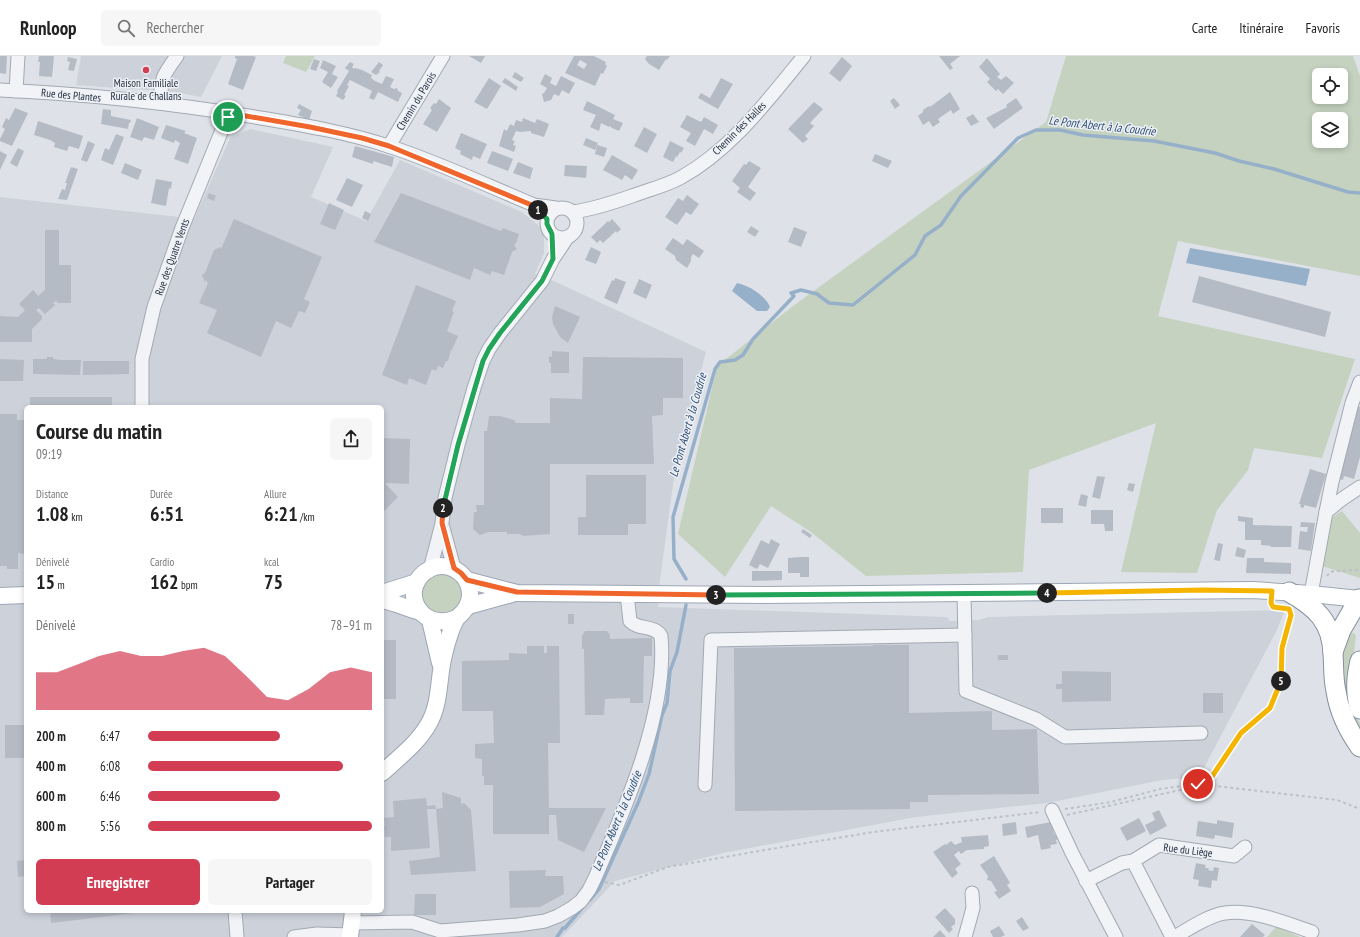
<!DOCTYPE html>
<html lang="fr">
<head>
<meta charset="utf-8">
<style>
	body { margin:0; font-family:"PT Sans Narrow",sans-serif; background:#f6f6f6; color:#222; height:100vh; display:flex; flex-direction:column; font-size:15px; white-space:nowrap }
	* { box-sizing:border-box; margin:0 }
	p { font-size:13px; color:#767676 }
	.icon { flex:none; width:22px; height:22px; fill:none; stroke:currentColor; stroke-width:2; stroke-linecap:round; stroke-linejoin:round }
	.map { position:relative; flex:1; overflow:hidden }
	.details { position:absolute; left:24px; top:349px; width:360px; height:508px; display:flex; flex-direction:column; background:#fff; border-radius:6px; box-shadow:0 2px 6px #0003 }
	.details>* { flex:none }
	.fabs { position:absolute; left:1312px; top:12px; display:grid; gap:8px }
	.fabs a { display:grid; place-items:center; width:36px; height:36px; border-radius:6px; background:#fff; box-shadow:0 2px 6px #0003; font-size:20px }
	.pin { position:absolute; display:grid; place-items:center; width:34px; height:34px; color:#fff; margin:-17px; border:2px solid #fff; border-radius:50%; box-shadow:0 1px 4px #0007 }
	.km { position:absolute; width:20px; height:20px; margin:-10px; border-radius:50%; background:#222; color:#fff; font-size:11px; line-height:20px; text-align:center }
	.round { display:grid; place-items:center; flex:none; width:42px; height:42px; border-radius:6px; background:#f6f6f6 }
	.overview { display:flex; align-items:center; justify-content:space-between; height:68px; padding:0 12px }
	h1 { font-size:22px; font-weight:800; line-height:30px }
	.metrics { display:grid; grid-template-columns:repeat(3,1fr); gap:6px; height:68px; padding:4px 12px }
	.metrics div { display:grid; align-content:center }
	.metrics b { font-size:20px; font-weight:800 }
	.metrics small { font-size:11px; font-weight:400 }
	.metrics p { font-size:11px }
	.chart { height:112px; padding:8px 12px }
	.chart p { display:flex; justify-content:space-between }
	.chart svg { width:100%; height:72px; margin-top:4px; fill:#d33d54; opacity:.7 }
	.primary-button { display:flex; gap:8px; margin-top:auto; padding:8px 12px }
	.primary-button a { flex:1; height:46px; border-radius:6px; background:#d33d54; color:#fff; font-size:16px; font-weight:800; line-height:46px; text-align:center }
	.primary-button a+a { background:#f6f6f6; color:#222 }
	ul { padding:0 12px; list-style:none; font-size:13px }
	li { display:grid; grid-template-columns:64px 48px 1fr; align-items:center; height:30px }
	li i { height:10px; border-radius:5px; background:#d33d54 }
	header { display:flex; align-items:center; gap:24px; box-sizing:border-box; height:56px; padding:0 20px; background:#fff; border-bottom:1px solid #e0e0e0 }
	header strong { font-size:19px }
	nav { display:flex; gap:22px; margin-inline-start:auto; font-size:14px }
	.search { width:280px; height:36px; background:#f6f6f6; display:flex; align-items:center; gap:10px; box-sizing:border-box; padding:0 14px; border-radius:6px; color:#767676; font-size:15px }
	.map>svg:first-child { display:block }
	.built { fill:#ccd1da; fill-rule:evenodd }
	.green { fill:#c4d2bf; fill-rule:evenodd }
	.water { fill:#97b0ca }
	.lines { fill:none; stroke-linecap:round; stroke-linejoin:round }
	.stream { stroke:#97b0ca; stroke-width:3.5 }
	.building { fill:#b5bbc5; fill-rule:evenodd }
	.minor-casing { stroke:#a3a9b2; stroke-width:15 }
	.major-casing { stroke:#9da6b4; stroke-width:18 }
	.highway-casing { stroke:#858f9f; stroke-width:21 }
	.path { stroke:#bcc0c7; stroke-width:2; stroke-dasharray:3 3; stroke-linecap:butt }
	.minor { stroke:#f1f3f6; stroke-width:13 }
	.major { stroke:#fff; stroke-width:16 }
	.highway { stroke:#fff; stroke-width:19 }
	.split-1-casing { stroke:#fff; stroke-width:8 }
	.split-2-casing { stroke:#fff; stroke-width:8 }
	.split-3-casing { stroke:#fff; stroke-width:8 }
	.split-4-casing { stroke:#fff; stroke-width:8 }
	.split-5-casing { stroke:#fff; stroke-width:8 }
	.split-6-casing { stroke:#fff; stroke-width:8 }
	.split-1 { stroke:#f0652b; stroke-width:5 }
	.split-2 { stroke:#22a559; stroke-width:5 }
	.split-3 { stroke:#f0652b; stroke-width:5 }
	.split-4 { stroke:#22a559; stroke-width:5 }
	.split-5 { stroke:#f5b400; stroke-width:5 }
	.split-6 { stroke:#f5b400; stroke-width:5 }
	.poi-dot { fill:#d33d54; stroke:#edf1f6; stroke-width:1.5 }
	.labels { text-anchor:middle; stroke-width:3; stroke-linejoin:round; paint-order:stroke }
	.poi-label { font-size:11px; fill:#263040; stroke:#edf1f6 }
	.street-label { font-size:11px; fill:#263040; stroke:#edf1f6 }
	.water-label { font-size:12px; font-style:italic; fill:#2f4e75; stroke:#edf1f6 }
</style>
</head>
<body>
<header>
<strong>Runloop</strong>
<div class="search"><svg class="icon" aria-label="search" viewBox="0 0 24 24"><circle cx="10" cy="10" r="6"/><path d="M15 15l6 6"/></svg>Rechercher</div>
<nav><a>Carte</a><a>Itinéraire</a><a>Favoris</a></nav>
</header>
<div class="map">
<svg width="1360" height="881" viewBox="0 0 1360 881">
	<rect width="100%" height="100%" fill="#dee2e8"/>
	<g class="built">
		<path d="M81 0H222L201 41 174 36 76 29Z"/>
		<path d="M250 73 333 91 311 141 366 165 400 104 522 156 544 174V197L535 218 556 226 706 296 675 414 660 524 658 551 947 561 950 565 979 564 988 561 1285 554 1276 576 1199 721 1162 724 1047 747 916 761 723 797 615 825 562 881H0V141L179 161 193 165 230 82ZM26 351H382V855H26Z"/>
	</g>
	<g class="green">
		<path d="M286 0H315L306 16 283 7Z"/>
		<path d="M1066 0H1353L1360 20V220L1178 185 1158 260 1355 303 1322 402 1254 392 1248 414 1217 454 1197 517 1121 516 1156 367 1029 414 1023 516 866 520 811 476 771 450 725 521 678 478 717 310 793 250 1046 66ZM1319 19H1341V41H1319ZM1319 63H1341V85H1319Z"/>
		<path d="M1342 455 1360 477V522L1322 510 1331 462Z"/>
		<path d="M438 515 459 522 464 544 454 557 439 560 422 549 421 528Z"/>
		<path d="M1354 577 1356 580 1349 635 1354 657 1360 667V679L1350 660 1341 610 1344 590 1349 578Z"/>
		<path d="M1276 871 1300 881H1267Z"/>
	</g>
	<g class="water">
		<path d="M1190 192 1310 213 1306 230 1186 207Z"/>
		<path d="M737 227C748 229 766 240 770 251L767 255H757L732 235Z"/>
	</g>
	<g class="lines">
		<g class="stream">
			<path d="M686 523 674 503 673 461 715 313 720 306 735 304 743 299 753 283 794 240 791 237 801 234 817 238 829 247 853 249 915 199 925 180 941 169 961 140 1018 82 1036 74H1060L1083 79 1154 85 1215 97 1239 105 1274 113 1348 136 1360 137"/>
			<path d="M590 844 599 833 638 747 649 718 662 659 667 647 670 615 677 596 686 549"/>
			<path d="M557 881 563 872H565L583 851"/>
		</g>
	</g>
	<g class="building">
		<path d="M0 0H7L6 18 0 17Z"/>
		<path d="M39 0H54L52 21 39 20 40 6H38Z"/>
		<path d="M235 0H253L256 1 243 34 228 28 237 3 235 2Z"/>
		<path d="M469 0H485L481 7Z"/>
		<path d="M574 0H594L606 6 605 8 607 10 603 18 601 17 595 30 565 17ZM580 4 587 8 584 13 577 9Z"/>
		<path d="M647 0H670L667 4 666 3 659 14 649 8 645 3Z"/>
		<path d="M939 0H960L950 8 953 12 950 14Z"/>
		<path d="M68 1 77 3 74 15 68 14 70 6 67 5Z"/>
		<path d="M842 1 852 10 840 26 829 17Z"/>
		<path d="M987 2 1000 18 997 21 1001 24 1006 20 1014 27 1003 38 998 33 996 35 987 26 990 23 979 11Z"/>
		<path d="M314 3 320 5 316 15 310 13Z"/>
		<path d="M323 4 336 10 332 18 338 21 331 32 322 26 328 16 320 12Z"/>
		<path d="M350 6 354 8 352 11 354 13 355 12 362 14 372 19 371 22 375 25 382 28 386 20 394 23 390 31 394 33 397 32 398 35 402 37 398 46 378 36 374 44 369 42 372 35 350 24 347 29 349 30 344 39 346 40 343 44 336 40 338 36 337 35 349 15 345 12Z"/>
		<path d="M379 6 383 9 379 15 380 16 376 19 371 16Z"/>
		<path d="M515 16 524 22 521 26 512 21Z"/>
		<path d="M545 18 552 22 550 27 556 30 561 20 575 27 569 38 562 34 559 40 554 38 551 44 544 46 542 38 544 37 547 32 540 28Z"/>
		<path d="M489 22 501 30 487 53 474 46Z"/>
		<path d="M505 22 518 31 516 35 502 26Z"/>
		<path d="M721 22 733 28 718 53 698 42 701 37 710 42Z"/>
		<path d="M950 36 960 53 953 58 951 54 938 63 940 66 933 71 929 65 923 69 918 60 923 56V54L929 50 930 51Z"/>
		<path d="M894 42 900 49 895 53 890 45Z"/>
		<path d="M1016 42 1023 52 994 73 986 62 1007 51 1006 49Z"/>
		<path d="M439 43 451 52 437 76 423 68 432 54 430 52 434 47 436 48Z"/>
		<path d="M587 45 615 59 613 63 623 67 619 75 612 72 610 70 609 71 601 67 599 75 590 71 596 59 583 54Z"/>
		<path d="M814 46 823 53 810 67 814 70 805 80 808 83 803 87 788 73Z"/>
		<path d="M299 48 312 55 309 64 298 59 301 54 297 52Z"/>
		<path d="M15 52 28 57 12 90 0 85V83L5 73 2 71 6 62 9 64Z"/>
		<path d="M103 53 111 54V60L131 64 130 67H129L128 73 101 68Z"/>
		<path d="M973 58 979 66 971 70 966 62Z"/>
		<path d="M687 59 701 66 704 61 718 69 713 78 704 73 695 90 686 85 691 77 680 71Z"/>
		<path d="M137 62 159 71 154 84 144 81 142 85 130 81Z"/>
		<path d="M523 62 535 67 537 63 549 68 544 81 531 77V75L520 76 516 75 512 84 515 85 513 89 516 90 514 96 499 90 504 73 507 75 510 68 514 70 516 64 522 66Z"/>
		<path d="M38 65 83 80 79 93 69 90 67 95 54 91 55 87 50 84 34 79Z"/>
		<path d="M166 69 186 75 184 77 197 82 188 108 174 103 180 87 175 84 174 87 161 82Z"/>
		<path d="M644 71 657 78 647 97 634 90Z"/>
		<path d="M461 77 487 88 480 103 473 100 472 104 460 98 461 95 455 92Z"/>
		<path d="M116 78 124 81 113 109 101 104 105 92 109 94Z"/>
		<path d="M586 82 598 87 595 94 583 89Z"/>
		<path d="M88 85 95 88 87 106 81 104Z"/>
		<path d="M670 85 684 92 681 97 680 96 677 101 676 100 673 106 663 101Z"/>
		<path d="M597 89 607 92 604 101 595 98Z"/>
		<path d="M355 90 394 101 392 111 373 105V108L352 101Z"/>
		<path d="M18 92 24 95 17 111 10 107Z"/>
		<path d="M0 95 7 99 0 114Z"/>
		<path d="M492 95 513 103 508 115 487 107Z"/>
		<path d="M875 98 892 105 888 112 872 105Z"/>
		<path d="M612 99 638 114 632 124 625 119 622 124 603 114Z"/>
		<path d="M749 105 761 112 748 131 756 137 750 145 737 136 740 132 732 125 744 108 746 109Z"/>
		<path d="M518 106 533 112 530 123 513 117Z"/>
		<path d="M125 107 142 114 138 124 121 117Z"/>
		<path d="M565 109 587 110 586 122 564 120Z"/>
		<path d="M71 111 78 113 67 144 58 143 62 133 65 134 67 127H65Z"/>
		<path d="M347 122 363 129 352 151 336 144Z"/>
		<path d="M156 123 172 126 171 133 169 132 166 150 151 147Z"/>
		<path d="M209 137 216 140 214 145 207 142Z"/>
		<path d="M401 137 501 175 503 172 519 178 516 187 514 189 517 193 512 196 504 219 492 215 490 219 474 212 470 224 374 186Z"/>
		<path d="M687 139 699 148 691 159 686 156 677 169 665 161 678 142 683 145Z"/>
		<path d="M329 147 344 154 335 174 320 168Z"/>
		<path d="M365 155 371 158 368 165 362 162Z"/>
		<path d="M234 163 322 201 304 243 310 246 305 257 299 255 291 272 276 265 261 301 207 277 217 254 199 247 209 225 207 227V224L205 226 202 219 205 217 214 194 220 191 221 193Z"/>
		<path d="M612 163 621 173 617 177 616 175 603 187 600 184 597 187 591 181 608 165 609 166Z"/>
		<path d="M751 170 759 175 755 181 747 176Z"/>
		<path d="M794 171 807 176 801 191 788 186Z"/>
		<path d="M45 174H59V209H71V247H58L56 245 53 247 55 249 45 258 39 252 36 254 42 260V263L32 273V286H0V260L18 261 25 254 19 248 33 234 38 240 45 234Z"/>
		<path d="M673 182 683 189 687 183 704 195 699 202 693 198 691 201V205L687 212 676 204 675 200 665 193Z"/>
		<path d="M591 191 601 196 596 208 585 204Z"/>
		<path d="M1199 220 1331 256 1325 281 1192 246Z"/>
		<path d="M615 222 626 226 617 248 604 242 612 224 614 225Z"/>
		<path d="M639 223 652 229 646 243 633 237Z"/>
		<path d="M416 229 456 245 452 255 454 256 447 275 458 280 452 294H451L448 305H446L443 312 438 310 436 315 432 313 426 329 409 322 407 329 382 319Z"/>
		<path d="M555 250 580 261 568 287 560 281 553 268 552 261Z"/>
		<path d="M552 295 569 296V317H551V307H549V300L552 301Z"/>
		<path d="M47 301H53V303L61 304H81L80 319 33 318V303H47Z"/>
		<path d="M583 301 683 302V342H663V359L652 360 654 408H550V478L523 480 519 478H507V476H488L480 479 473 473 474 456H477L476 449H484V375H487L489 360H500L514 364 516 367H550V342L582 343Z"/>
		<path d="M0 303 24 304 23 325H0Z"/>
		<path d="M83 305H129V318L83 319Z"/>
		<rect x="30" y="341" width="82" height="10"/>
		<path d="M1357 350 1360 351V401L1354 423 1344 420 1343 424 1338 423Z"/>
		<path d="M0 358H17V364H26V498L18 497V513H7V510H0Z"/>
		<path d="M382 382 410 383 409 428 385 427 398 441 382 457Z"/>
		<path d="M1310 413 1326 418 1316 452 1304 449V452L1300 451 1301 448H1299Z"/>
		<path d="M586 419H646V468H628V479H578V461H586Z"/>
		<path d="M1097 420 1105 421 1100 443 1092 441Z"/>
		<path d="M1129 427 1135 428 1133 436 1127 434Z"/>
		<path d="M1081 438 1088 440 1086 451 1078 449Z"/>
		<rect x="1041" y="452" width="22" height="15"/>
		<path d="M1091 454H1113V475H1105L1104 468H1091Z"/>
		<path d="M1238 460 1253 462V469L1292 470 1291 491H1271V490L1261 489V484H1245V466L1238 465Z"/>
		<path d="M1301 466 1315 467 1311 495 1298 493 1300 475 1307 476 1308 471H1300Z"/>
		<path d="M803 473 812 479 810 482 801 476Z"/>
		<path d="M771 483 780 488 768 512 760 508 757 513 749 509 761 484 769 488Z"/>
		<path d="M1218 487 1223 488 1220 505 1214 504Z"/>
		<path d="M1237 491 1246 494 1244 502 1235 500Z"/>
		<path d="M801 501H809V521H800V517H788V502Z"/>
		<path d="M1247 502H1264V506L1291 507V518L1246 517Z"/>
		<path d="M752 515H782V524L752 525Z"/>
		<rect x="568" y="558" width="6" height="10"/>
		<path d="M585 575H607L610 579V583L652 582V600H644L643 647H630V642L605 643 604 659H585L584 593H582V580Z"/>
		<rect x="382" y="584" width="14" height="59"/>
		<path d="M873 589H909V657L992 655V674L1037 673 1039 738 928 739V746H910V753L735 755 734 592 873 590Z"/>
		<path d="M527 590H544V597H547V590H559L560 687H548L549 752H606L584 796 558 784 556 759H549V778H493V729H484V721L482 719V703L475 702V688L494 687 493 655H462V605L509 604V597L527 598Z"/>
		<rect x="998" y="599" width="10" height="5"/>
		<path d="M1062 615 1111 616V645L1062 646V633H1056V628H1062Z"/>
		<rect x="1203" y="637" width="20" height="20"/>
		<rect x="5" y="669" width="21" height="33"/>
		<path d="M442 736 461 742V748L464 747 471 754 476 815 411 819 409 805 440 801 436 753 443 752Z"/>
		<path d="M426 742 427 750 435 749 436 753H427L430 792 391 795V781H385L384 770H385L384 762 394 761 393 745Z"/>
		<path d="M1159 754 1167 770 1150 779 1145 769 1155 764 1152 757Z"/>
		<path d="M1139 762 1146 775 1127 785 1120 772Z"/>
		<path d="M1217 764 1234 767 1232 782 1215 779 1214 783 1196 780 1198 765 1217 768Z"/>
		<path d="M1016 766 1017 778 1003 780 1002 768Z"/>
		<path d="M1051 766 1054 778 1058 783 1056 784 1057 788 1050 789 1051 792 1041 794 1038 779 1027 782 1025 771Z"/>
		<path d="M988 779 989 790 984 791V793L967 794 961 798 959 795 954 799 961 808 955 813 958 817 952 822 933 796 945 788 946 789 951 785 955 789 962 786 961 781Z"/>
		<path d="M994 800 1010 827 1007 829 1011 835 999 843 994 836 997 835 991 825 987 824 988 820 980 809Z"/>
		<path d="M26 804V820L18 821 17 805Z"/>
		<path d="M1196 807 1206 809 1205 812H1209L1208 814 1213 815 1214 811 1219 812 1217 825 1212 824 1211 832 1198 830 1199 824 1193 823Z"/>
		<path d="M546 814 545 820H563L564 838 540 851 510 852 509 815Z"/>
		<path d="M415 838H436V859H414Z"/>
		<path d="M945 852 955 863V868L951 871 953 873 949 877 935 861Z"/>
		<path d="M50 855H134L135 857 51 867Z"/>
		<path d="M1022 861 1029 872 1023 875 1016 865Z"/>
		<path d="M1252 868 1265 879 1263 881H1240Z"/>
		<path d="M999 870 1005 879 1001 881H993L990 875Z"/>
		<path d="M940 874 946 881H933Z"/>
	</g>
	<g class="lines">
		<g class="minor-casing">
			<g id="minor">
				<path d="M0 34C90 38 179 48 267 63 308 70 349 77 388 90 438 106 486 129 534 149L556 152"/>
				<path d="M16 35 18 0"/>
				<path d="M161 47C160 23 163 19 177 0"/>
				<path d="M389 90 443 0"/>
				<circle cx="562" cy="167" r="15"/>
				<path d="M573 156C594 153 612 147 632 140 648 134 665 130 680 122 731 94 768 44 804 0"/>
				<path d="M142 351V303L154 251 182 172 229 57"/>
				<path d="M1326 456 1332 426 1352 347 1360 326"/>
				<path d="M443 472 454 512"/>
				<path d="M430 513 436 491 442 467 445 442 458 389 474 332 483 305 489 293 500 277 542 225 553 203 567 182"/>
				<path d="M964 538 966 635 1036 663 1065 681 1201 677"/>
				<path d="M1311 538 1326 456 1342 443 1360 431"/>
				<path d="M705 729 711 584 965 579"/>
				<path d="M1052 754 1072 797 1116 881"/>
				<path d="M1133 805 1172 881"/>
				<path d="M1086 825 1122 807 1133 805 1159 789 1234 800 1245 791"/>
				<path d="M235 855 237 881"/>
				<path d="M352 867 412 866 440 875 518 869 545 865 558 860 572 852 581 845 589 834 595 822C625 753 668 656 661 580 655 569 638 574 630 565L627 538"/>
				<path d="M294 881 317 878 351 879"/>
				<path d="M965 881 973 852 972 837"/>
				<path d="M1175 881C1188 873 1209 859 1225 857 1252 853 1286 867 1312 876"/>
			</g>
		</g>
		<g class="major-casing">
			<g id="major">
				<path d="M467 524 517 537 766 539 1253 534 1311 538 1360 543"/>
				<path d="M382 537 417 526"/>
				<path d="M0 540 26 539"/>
				<path d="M382 544C395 546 407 553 421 556"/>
				<path d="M468 550 512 538"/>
				<path d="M430 564 440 607"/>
				<path d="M382 717C398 702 417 688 428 669 441 648 438 621 444 599 446 589 452 569 457 562 461 558 465 555 467 550 474 537 468 521 456 514 448 509 437 509 430 513 398 529 417 578 457 562"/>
				<path d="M350 881 353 855"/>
			</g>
		</g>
		<g class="highway-casing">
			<g id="highway">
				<path d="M1289 536C1316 551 1332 566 1333 598 1334 610 1333 623 1336 635 1339 656 1348 674 1360 691"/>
				<path d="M1333 596 1341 574 1359 543"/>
				<path d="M1360 605C1356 621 1355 637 1360 653"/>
			</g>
		</g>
		<g class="path">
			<path d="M1327 520 1330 516 1334 515 1360 514"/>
			<path d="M1207 728 1241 677 1270 652 1281 624 1283 592 1291 556 1284 552 1273 551 1271 548"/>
			<path d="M1065 753 1111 746 1160 733 1198 728 1337 744 1360 753"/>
			<path d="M1067 759 1203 729"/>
			<path d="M605 826 619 829 668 811 765 794 873 776 1041 756"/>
		</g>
		<use href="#minor" class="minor"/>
		<use href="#major" class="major"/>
		<use href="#highway" class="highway"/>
	</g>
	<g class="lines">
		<g class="split-1-casing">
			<path id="split-1" d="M228 61 229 57 310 71 362 82 389 90 534 150 538 154"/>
		</g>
		<g class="split-2-casing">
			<path id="split-2" d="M443 452 458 389 483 305 489 293 500 277 542 225 553 203 552 178 547 168V163L538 154"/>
		</g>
		<g class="split-3-casing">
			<path id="split-3" d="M443 452 442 467 454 512 461 517 467 524 517 536 716 539"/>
		</g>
		<g class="split-4-casing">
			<path id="split-4" d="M716 539 1047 537"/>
		</g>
		<g class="split-5-casing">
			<path id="split-5" d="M1047 537 1202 534 1272 535 1271 547 1273 551 1289 553 1291 559 1282 592 1281 625"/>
		</g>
		<g class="split-6-casing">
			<path id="split-6" d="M1198 728H1207L1241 677 1270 652 1281 625"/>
		</g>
		<use href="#split-1" class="split-1"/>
		<use href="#split-2" class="split-2"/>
		<use href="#split-3" class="split-3"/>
		<use href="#split-4" class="split-4"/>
		<use href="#split-5" class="split-5"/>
		<use href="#split-6" class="split-6"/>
	</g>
	<circle class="poi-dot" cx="146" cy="14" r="4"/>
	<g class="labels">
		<g class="poi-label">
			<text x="146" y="31">Maison Familiale<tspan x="146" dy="13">Rurale de Challans</tspan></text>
		</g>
		<g class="street-label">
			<text transform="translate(71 39) rotate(5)" y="4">Rue des Plantes</text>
			<text transform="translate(416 45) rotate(-59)" y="4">Chemin du Parois</text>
			<text transform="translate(739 72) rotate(-45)" y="4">Chemin des Halles</text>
			<text transform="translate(172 201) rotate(-70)" y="4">Rue des Quatre Vents</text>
			<text transform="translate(1188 794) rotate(7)" y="4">Rue du Liège</text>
		</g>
		<g class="water-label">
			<text transform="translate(1102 70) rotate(6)" y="4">Le Pont Abert à la Coudrie</text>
			<text transform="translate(688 369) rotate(-74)" y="4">Le Pont Abert à la Coudrie</text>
			<text transform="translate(617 765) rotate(-67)" y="4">Le Pont Abert à la Coudrie</text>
		</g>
	</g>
</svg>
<div class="fabs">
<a><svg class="icon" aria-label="locate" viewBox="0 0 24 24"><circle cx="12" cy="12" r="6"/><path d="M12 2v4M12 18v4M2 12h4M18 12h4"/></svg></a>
<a><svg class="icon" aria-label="layers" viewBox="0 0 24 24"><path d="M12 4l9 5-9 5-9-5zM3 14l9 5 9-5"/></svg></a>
</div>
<div class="pin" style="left:228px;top:61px;background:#1e9e55"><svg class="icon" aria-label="arrive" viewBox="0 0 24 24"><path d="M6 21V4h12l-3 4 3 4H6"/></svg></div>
<div class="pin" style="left:1198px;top:728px;background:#d93025"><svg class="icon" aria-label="check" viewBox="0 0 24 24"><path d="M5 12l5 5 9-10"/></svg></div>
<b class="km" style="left:538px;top:154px">1</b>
<b class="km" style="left:443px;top:452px">2</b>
<b class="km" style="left:716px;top:539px">3</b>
<b class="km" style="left:1047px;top:537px">4</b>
<b class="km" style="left:1281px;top:625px">5</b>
<section class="details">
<div class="overview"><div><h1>Course du matin</h1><p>09:19</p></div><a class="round"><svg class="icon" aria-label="share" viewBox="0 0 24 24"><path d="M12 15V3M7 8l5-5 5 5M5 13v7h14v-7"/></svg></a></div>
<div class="metrics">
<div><p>Distance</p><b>1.08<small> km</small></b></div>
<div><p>Durée</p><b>6:51</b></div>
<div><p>Allure</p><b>6:21<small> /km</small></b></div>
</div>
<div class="metrics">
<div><p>Dénivelé</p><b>15<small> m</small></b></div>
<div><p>Cardio</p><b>162<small> bpm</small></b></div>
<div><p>kcal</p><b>75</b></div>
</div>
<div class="chart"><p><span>Dénivelé</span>78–91 m</p>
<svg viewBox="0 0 160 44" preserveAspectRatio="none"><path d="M0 44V21L10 21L20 16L30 11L40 8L50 11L60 11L70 8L80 6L90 11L100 23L110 36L120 38L130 31L140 21L150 18L160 21V44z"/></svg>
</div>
<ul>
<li><b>200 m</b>6:47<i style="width:59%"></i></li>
<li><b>400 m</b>6:08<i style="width:87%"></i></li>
<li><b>600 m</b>6:46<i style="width:59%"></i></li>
<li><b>800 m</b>5:56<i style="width:100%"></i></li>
</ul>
<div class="primary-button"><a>Enregistrer</a><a>Partager</a></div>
</section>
</div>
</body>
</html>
